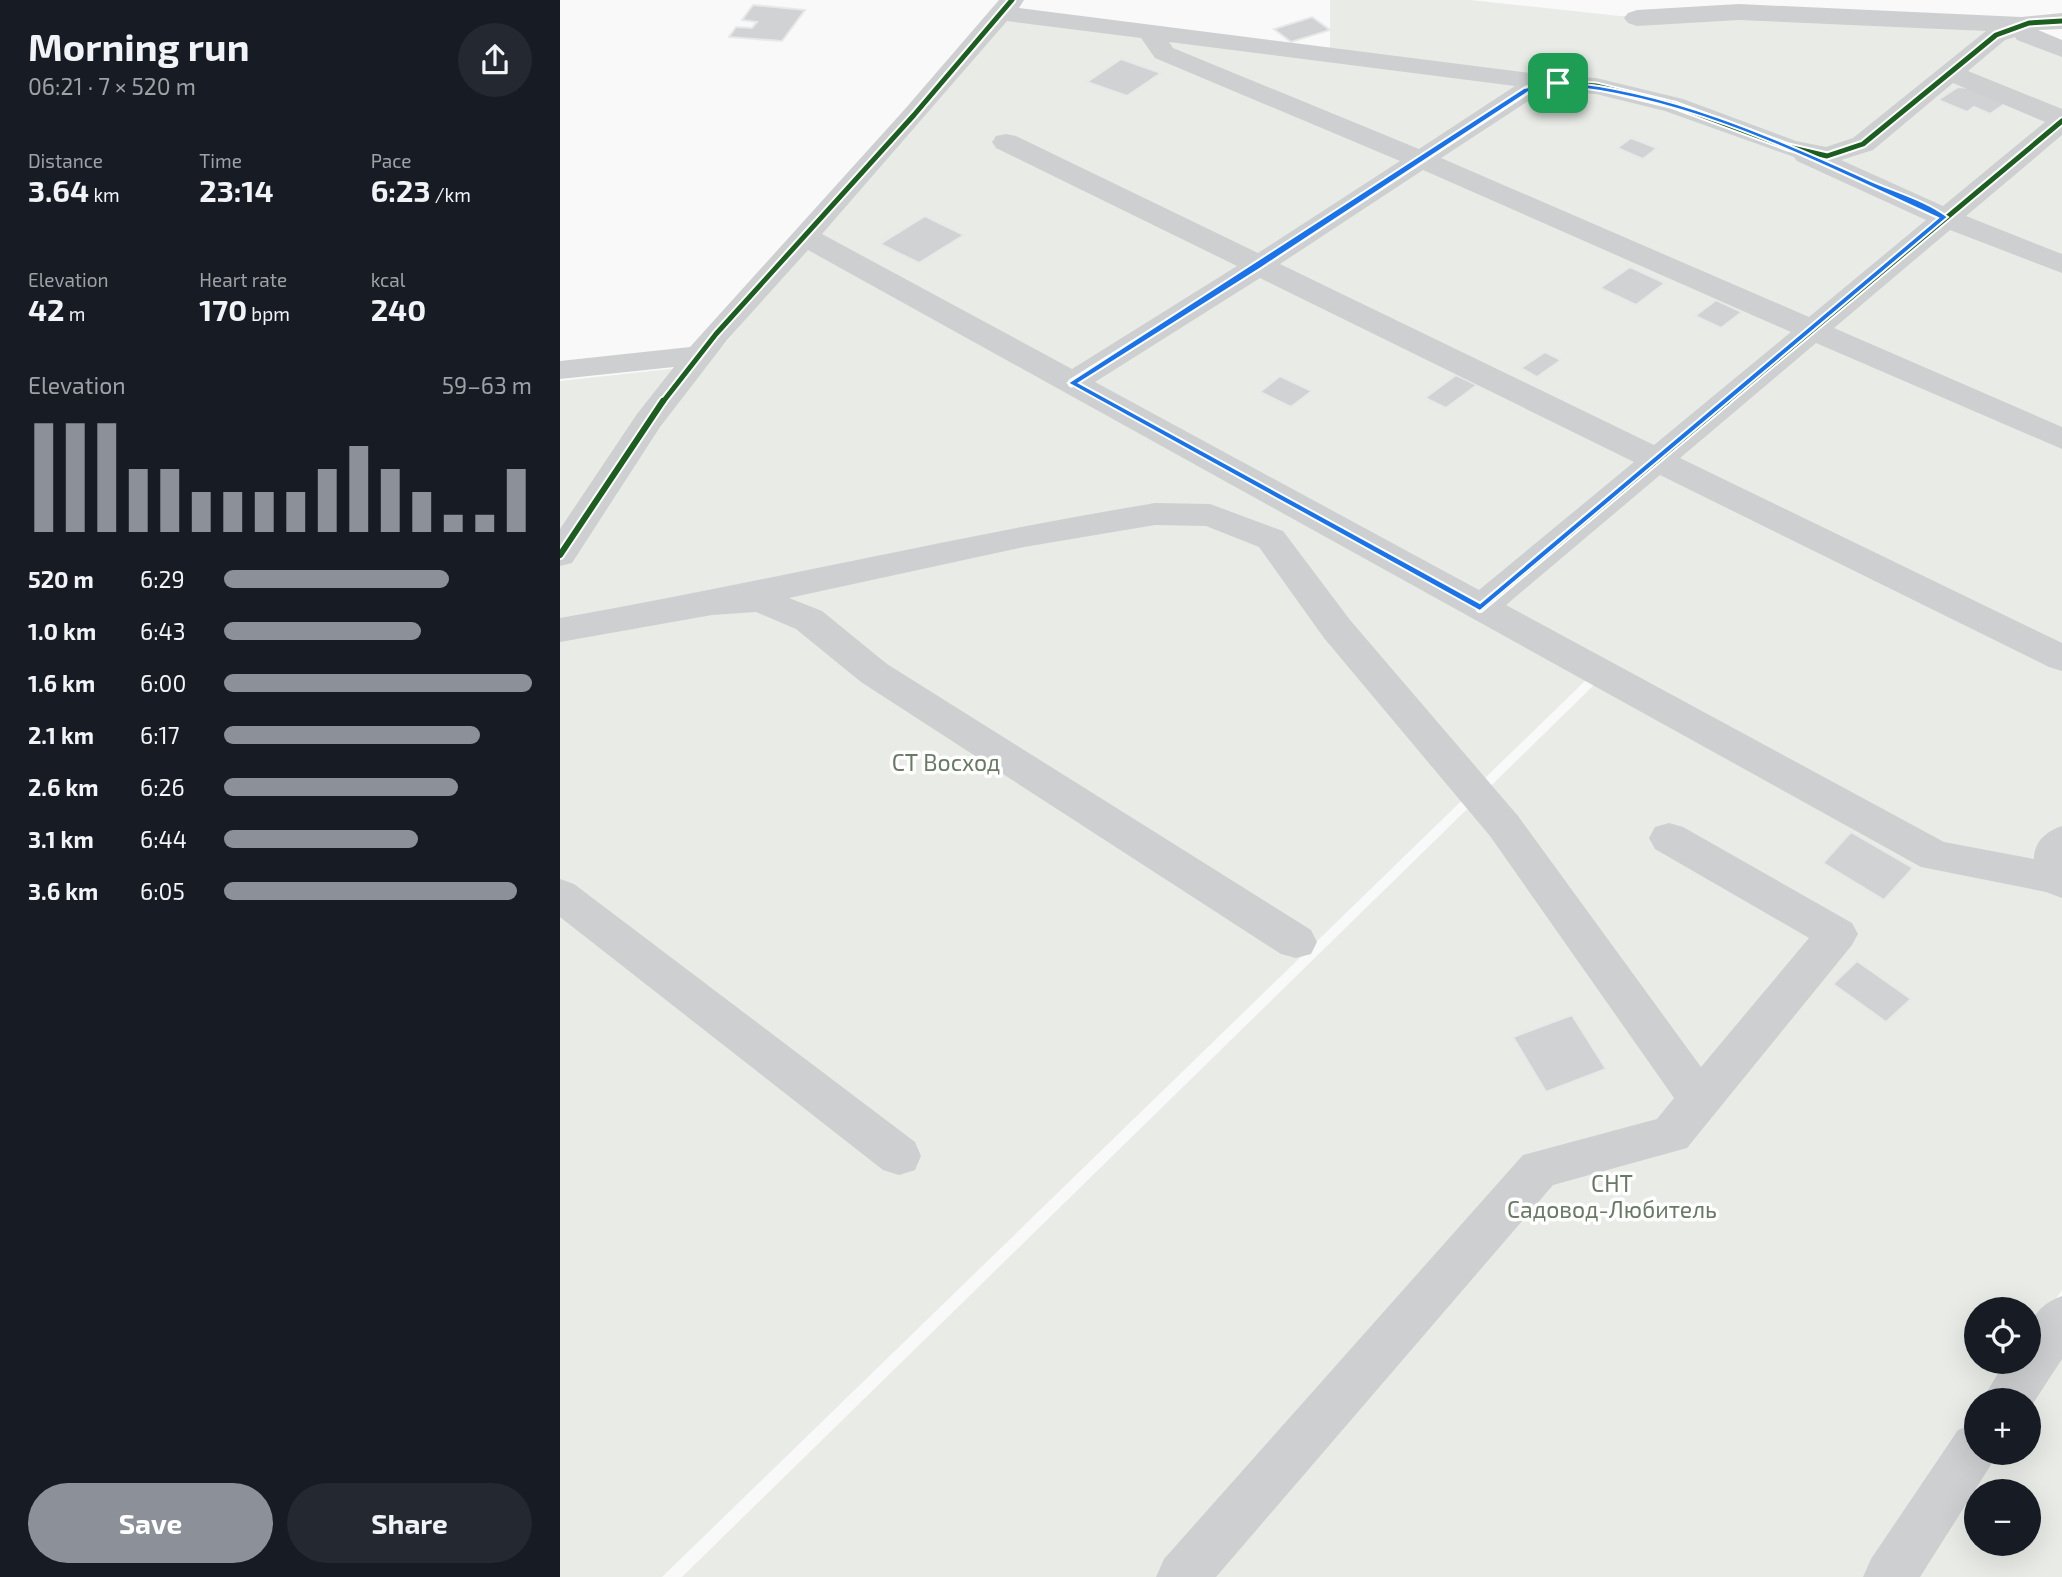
<!DOCTYPE html>
<html lang="en">
<head>
<meta charset="utf-8">
<style>
	body { margin:0; font-family:"Exo 2",sans-serif; background:#242831; color:#f1f3f6; height:100vh; display:flex; flex-direction:column; font-size:26px; white-space:nowrap }
	* { box-sizing:border-box; margin:0 }
	p { font-size:23px; color:#9ea1a6 }
	.icon { flex:none; width:38px; height:38px; fill:none; stroke:currentColor; stroke-width:2; stroke-linecap:round; stroke-linejoin:round }
	.map { position:relative; flex:1; overflow:hidden }
	.sheet { display:flex; flex-direction:column; background:#171b24; width:560px }
	.sheet>* { flex:none }
	.controls { position:absolute; left:1404px; top:1297px; display:grid; gap:14px }
	.controls a { display:grid; place-items:center; width:77px; height:77px; border-radius:50%; background:#171b24; box-shadow:0 7px 28px #0002; font-size:35px }
	.pin { position:absolute; display:grid; place-items:center; width:60px; height:60px; color:#fff; margin:-30px; border-radius:14px; box-shadow:0 4px 10px #0006 }
	.round { display:grid; place-items:center; flex:none; width:74px; height:74px; border-radius:37px; background:#242831 }
	.overview { display:flex; align-items:center; justify-content:space-between; height:119px; padding:0 28px }
	h1 { font-size:38px; font-weight:700; line-height:52px }
	.metrics { display:grid; grid-template-columns:repeat(3,1fr); gap:10px; height:119px; padding:7px 28px }
	.metrics div { display:grid; align-content:center }
	.metrics b { font-size:30px; font-weight:700 }
	.metrics small { font-size:19px; font-weight:400 }
	.metrics p { font-size:19px }
	.chart { height:196px; padding:14px 28px }
	.chart p { display:flex; justify-content:space-between }
	.chart svg { width:100%; height:126px; margin-top:7px; stroke:#8c9099; stroke-width:6 }
	.cta { display:flex; gap:14px; margin-top:auto; padding:14px 28px }
	.cta a { flex:1; height:80px; border-radius:42px; background:#8c9099; color:#fff; font-size:28px; font-weight:700; line-height:80px; text-align:center }
	.cta a+a { background:#242831; color:#f1f3f6 }
	ul { padding:0 28px; list-style:none; font-size:23px }
	li { display:grid; grid-template-columns:112px 84px 1fr; align-items:center; height:52px }
	li i { height:18px; border-radius:9px; background:#8c9099 }
	main { display:flex; flex:1; min-height:0 }
	.map>svg:first-child { display:block }
	.green { fill:#e8ebe6; fill-rule:evenodd }
	.building { fill:#d0d2d3; stroke:#e8e8e8; stroke-width:2 }
	.lines { fill:none; stroke-linecap:round; stroke-linejoin:round }
	.minor { fill:#cecfd0; fill-rule:evenodd }
	.cycleway-far1-casing { stroke:#fff; stroke-width:9 }
	.cycleway-casing { stroke:#fff; stroke-width:10 }
	.cycleway-far1 { stroke:#1b5e20; stroke-width:5 }
	.cycleway { stroke:#1b5e20; stroke-width:6 }
	.route { fill:#1a73e8; stroke:#fff; stroke-width:2; fill-rule:evenodd }
	.labels { text-anchor:middle; stroke-width:7; stroke-linejoin:round; paint-order:stroke }
	.park-label { font-size:23px; fill:#687a64; stroke:#fff }
</style>
</head>
<body>
<main>
<section class="sheet">
<div class="overview"><div><h1>Morning run</h1><p>06:21 · 7 × 520 m</p></div><a class="round"><svg class="icon" aria-label="share" viewBox="0 0 24 24"><path d="M12 15V3M7 8l5-5 5 5M5 13v7h14v-7"/></svg></a></div>
<div class="metrics">
<div><p>Distance</p><b>3.64<small> km</small></b></div>
<div><p>Time</p><b>23:14</b></div>
<div><p>Pace</p><b>6:23<small> /km</small></b></div>
</div>
<div class="metrics">
<div><p>Elevation</p><b>42<small> m</small></b></div>
<div><p>Heart rate</p><b>170<small> bpm</small></b></div>
<div><p>kcal</p><b>240</b></div>
</div>
<div class="chart"><p><span>Elevation</span>59–63 m</p>
<svg viewBox="0 0 160 44" preserveAspectRatio="none"><path d="M5 44V6M15 44V6M25 44V6M35 44V22M45 44V22M55 44V30M65 44V30M75 44V30M85 44V30M95 44V22M105 44V14M115 44V22M125 44V30M135 44V38M145 44V38M155 44V22"/></svg>
</div>
<ul>
<li><b>520 m</b>6:29<i style="width:73%"></i></li>
<li><b>1.0 km</b>6:43<i style="width:64%"></i></li>
<li><b>1.6 km</b>6:00<i style="width:100%"></i></li>
<li><b>2.1 km</b>6:17<i style="width:83%"></i></li>
<li><b>2.6 km</b>6:26<i style="width:76%"></i></li>
<li><b>3.1 km</b>6:44<i style="width:63%"></i></li>
<li><b>3.6 km</b>6:05<i style="width:95%"></i></li>
</ul>
<div class="cta"><a>Save</a><a>Share</a></div>
</section>
<div class="map">
<svg width="1502" height="1577" viewBox="0 0 1502 1577">
	<rect width="100%" height="100%" fill="#f9f9f9"/>
	<g class="green">
		<path d="M770 0H910L1060 16 1199 17 1473 34 1502 49V826L1473 863 1376 849 255 235 445 18 770 58Z"/>
		<path d="M249 246 1028 678 102 1577H0V381L146 365Z"/>
		<path d="M1038 681 1373 864 1502 891V1290L1468 1341V1309H1416V1362H1454L1429 1400H1416V1420L1311 1577H122Z"/>
		<path d="M1502 1350V1577H1356L1436 1453 1468 1452V1403ZM1416 1491H1468V1544H1416Z"/>
	</g>
	<g class="building">
		<path d="M193 5 245 10 222 41 169 37 176 27 192 28 197 22 182 20Z"/>
		<path d="M752 17 770 30 731 42 714 29Z"/>
		<path d="M561 59 601 73 567 96 527 82Z"/>
		<path d="M1398 87 1410 88 1446 103 1430 114 1414 107 1407 112 1378 100Z"/>
		<path d="M1071 138 1097 148 1083 159 1057 148Z"/>
		<path d="M365 216 404 235 359 263 320 244Z"/>
		<path d="M1070 267 1105 283 1076 305 1040 288Z"/>
		<path d="M1156 300 1182 312 1161 328 1135 316Z"/>
		<path d="M985 352 1001 360 977 377 961 368Z"/>
		<path d="M896 375 917 385 886 408 865 398Z"/>
		<path d="M720 376 752 391 731 407 700 392Z"/>
		<path d="M1291 832 1353 868 1324 900 1263 863Z"/>
		<path d="M1297 961 1351 999 1326 1022 1273 984Z"/>
		<path d="M1012 1015 1046 1069 986 1092 953 1037Z"/>
	</g>
	<g class="lines">
		<g class="minor">
			<path d="M439 0H464L459 8 994 76 1036 78 1123 99 1236 141 1266 147 1293 138 1426 31 1179 20 1077 26 1068 23 1064 18 1068 13 1077 10 1179 4 1461 17 1502 13V29L1478 30 1502 40V57L1457 40 1455 37 1445 40 1408 71 1502 109V135L1406 216 1502 254V273L1390 230 1274 328 1502 427V449L1256 343 1120 458 1502 643V671L1489 667 1100 475 946 605 1384 842 1474 859C1474 841 1487 831 1502 826V898L1486 892 1361 867 248 250 167 340 100 427 12 563 0 566V529L77 414 114 367 0 379V361L130 347 345 109ZM447 21 581 38 595 58 840 161 698 253 456 136 446 134 436 136 432 142 436 148 677 266 512 369 262 234ZM609 42 955 86 859 149 613 48ZM1393 83 1485 122 1383 206 1281 160 1313 150ZM997 91 1036 94 1105 111 1234 157 1237 161 1366 220 1249 317 881 158 976 96ZM863 170 1231 332 1094 445 720 264ZM700 278 1074 462 919 590 535 382Z"/>
			<path d="M595 503 650 504 723 531 790 620 958 816 1141 1067 1249 938 1095 849 1089 838 1095 827 1109 823 1123 827 1292 923 1298 934 1292 945 1127 1148 993 1185 656 1577H596L604 1559 963 1155 1097 1119 1114 1098 930 836 764 638 699 547 646 526 595 525 464 547 229 598 262 611 327 664 751 930 757 942 751 954 736 958 721 954 301 682 236 629 196 612 152 615 0 642V618C199 583 396 536 595 503Z"/>
			<path d="M0 879 14 884 355 1142 361 1156 355 1170 339 1175 323 1170 0 917Z"/>
			<path d="M1502 1296V1359L1468 1411V1400H1422L1445 1362H1468C1468 1329 1468 1309 1502 1296Z"/>
			<path d="M1416 1423V1452H1439L1360 1577H1303L1311 1559 1398 1430Z"/>
		</g>
		<g class="cycleway-far1-casing">
			<g id="cycleway-far1">
				<path d="M512 383 698 266 967 90 997 83 1036 86 1114 105 1228 147 1267 156 1303 144 1436 35 1469 23 1502 21"/>
				<path d="M102 403 156 334 354 115 452 0"/>
				<path d="M1165 403 1502 121"/>
			</g>
		</g>
		<g class="cycleway-casing">
			<g id="cycleway">
				<path d="M0 555 103 401"/>
				<path d="M920 608 1167 401"/>
			</g>
		</g>
		<use href="#cycleway-far1" class="cycleway-far1"/>
		<use href="#cycleway" class="cycleway"/>
	</g>
	<path class="route" d="M998 81C1108 90 1212 136 1311 181 1336 192 1367 201 1388 217L920 611 508 383 964 88ZM998 86C1132 96 1257 163 1378 218L920 603 519 383 701 268 970 91Z"/>
	<g class="labels">
		<g class="park-label">
			<text x="386" y="771">СТ Восход</text>
			<text x="1052" y="1192">СНТ<tspan x="1052" dy="26">Садовод-Любитель</tspan></text>
		</g>
	</g>
</svg>
<div class="controls">
<a><svg class="icon" aria-label="locate" viewBox="0 0 24 24"><circle cx="12" cy="12" r="6"/><path d="M12 2v4M12 18v4M2 12h4M18 12h4"/></svg></a>
<a>+</a>
<a>−</a>
</div>
<div class="pin" style="left:998px;top:83px;background:#1e9e55"><svg class="icon" aria-label="arrive" viewBox="0 0 24 24"><path d="M6 21V4h12l-3 4 3 4H6"/></svg></div>
</div>
</main>
</body>
</html>
